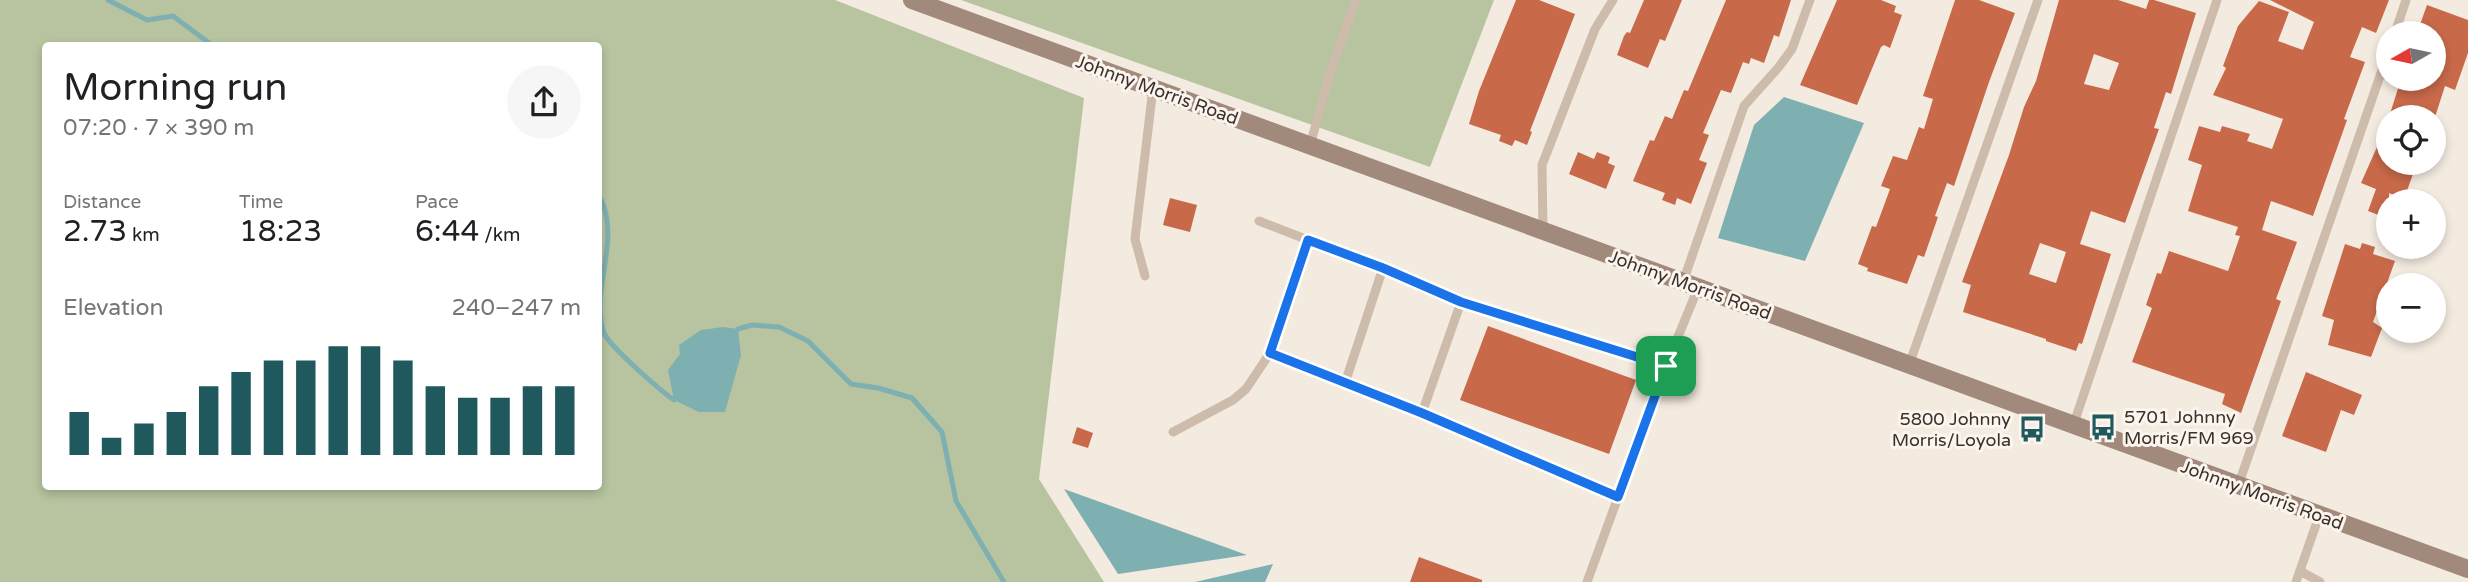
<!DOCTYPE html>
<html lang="en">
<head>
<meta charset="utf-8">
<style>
	body { margin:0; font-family:"Varela Round",sans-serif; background:#f6f6f6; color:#202124; height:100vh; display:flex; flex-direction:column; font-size:26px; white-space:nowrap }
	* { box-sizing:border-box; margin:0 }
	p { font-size:23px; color:#757577 }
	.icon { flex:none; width:38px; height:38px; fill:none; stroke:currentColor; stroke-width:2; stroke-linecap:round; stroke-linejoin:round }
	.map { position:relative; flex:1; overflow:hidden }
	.details { position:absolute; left:42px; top:42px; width:560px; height:448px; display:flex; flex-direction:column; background:#fff; border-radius:7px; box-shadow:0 4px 10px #0003 }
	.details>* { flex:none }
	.needle { width:46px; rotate:261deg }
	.controls { position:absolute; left:2376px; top:21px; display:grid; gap:14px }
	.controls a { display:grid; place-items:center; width:70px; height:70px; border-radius:50%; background:#fff; box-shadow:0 4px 10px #0003; font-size:35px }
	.pin { position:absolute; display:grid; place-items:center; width:60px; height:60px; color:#fff; margin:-30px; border-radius:14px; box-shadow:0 4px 10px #0006 }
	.round { display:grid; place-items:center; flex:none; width:74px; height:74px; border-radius:37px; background:#f6f6f6 }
	.overview { display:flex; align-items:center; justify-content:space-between; height:119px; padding:0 21px }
	h1 { font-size:38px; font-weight:600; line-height:52px }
	.metrics { display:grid; grid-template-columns:repeat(3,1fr); gap:10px; height:119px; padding:7px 21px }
	.metrics div { display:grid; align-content:center }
	.metrics b { font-size:30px; font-weight:600 }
	.metrics small { font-size:19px; font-weight:400 }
	.metrics p { font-size:19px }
	.chart { height:196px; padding:14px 21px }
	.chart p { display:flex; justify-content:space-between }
	.chart svg { width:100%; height:126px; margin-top:7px; stroke:#1f595e; stroke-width:6 }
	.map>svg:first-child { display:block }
	.green { fill:#b7c49f; fill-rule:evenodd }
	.water { fill:#7eb0b2 }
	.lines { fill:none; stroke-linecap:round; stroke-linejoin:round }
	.stream { stroke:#7eb0b2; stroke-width:5 }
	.building { fill:#c8694a; fill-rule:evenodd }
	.lane { stroke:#cdbbab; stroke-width:9 }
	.secondary { stroke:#a18a7c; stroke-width:18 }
	.route-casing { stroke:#fff; stroke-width:14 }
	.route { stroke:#1a73e8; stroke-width:9 }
	.labels { text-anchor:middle; stroke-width:6; stroke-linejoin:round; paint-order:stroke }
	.street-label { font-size:18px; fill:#3b302b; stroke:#fbf5ed }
	.poi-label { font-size:18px; fill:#3b302b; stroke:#fbf5ed; text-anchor:start }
</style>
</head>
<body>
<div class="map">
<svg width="2468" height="582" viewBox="0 0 2468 582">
	<rect width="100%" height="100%" fill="#f4ebe0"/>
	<g class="green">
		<path d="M0 0H835L1084 98 1039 479 1104 582H0ZM46 46H598V486H46Z"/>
		<path d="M961 0H1494L1430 167Z"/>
	</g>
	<g class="water">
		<path d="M1784 97 1864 123 1805 261 1718 238 1754 125Z"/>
		<path d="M723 327 738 329 741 355 725 412H699L674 400 668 370 680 354 679 345 701 330Z"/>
		<path d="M1064 489 1247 555 1118 574Z"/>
		<path d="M1273 564 1265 582H1195Z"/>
	</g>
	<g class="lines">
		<g class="stream">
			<path d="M108 0 147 20 173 16 213 46"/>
			<path d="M598 194C624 237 589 287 604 333 609 346 661 391 674 400L679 395"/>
			<path d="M735 333 738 329 752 325 779 327 808 341 851 384 878 388 912 398 942 432 956 501 1004 582"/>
		</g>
	</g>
	<g class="building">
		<path d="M1516 0H1539L1575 14 1530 131 1532 132 1527 145 1515 140 1512 146 1499 141 1501 135 1469 124 1479 91Z"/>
		<path d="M1644 0H1682L1665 41 1660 39 1648 68 1617 55 1624 36 1627 32 1630 33Z"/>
		<path d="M1726 0H1791L1779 37 1774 35 1764 63 1751 58 1749 64 1743 62 1731 93 1721 90 1703 133 1709 135 1699 160 1707 163 1691 204 1677 198 1675 205 1662 200 1665 193 1633 181 1650 140 1654 141 1665 116 1672 119 1684 90 1688 91Z"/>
		<path d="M1837 0H1881L1896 6 1894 12 1902 15 1890 48 1884 45 1881 47 1857 105 1800 85Z"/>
		<path d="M1955 0H1979L2015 13 1989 82 1954 186 1947 183 1935 216 1938 217 1924 257 1918 255 1907 284 1867 271 1868 268 1858 264 1872 226 1876 227 1890 189 1881 186 1893 156 1907 160 1919 127 1924 129 1933 99 1923 96Z"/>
		<path d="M2059 0H2118L2146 9 2149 0H2154L2196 13 2171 94 2166 92 2154 128 2159 129 2125 223 2091 211 2080 244 2111 254 2082 344 2079 343 2076 351 2046 341V339L1963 312 1971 285 1962 282 2009 155 2024 107 2036 81ZM2094 54 2119 63 2109 90 2084 84ZM2040 243 2066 252 2056 283 2029 274Z"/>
		<path d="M2270 0H2389L2376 33 2362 27 2350 57 2365 62 2344 119 2347 120 2313 216 2271 201 2262 230 2297 242 2276 299 2281 301 2241 413 2222 404 2225 394 2132 362 2152 308 2146 305 2157 273 2161 274 2169 251 2228 271 2240 236 2235 235 2238 227 2188 211 2202 165 2188 160 2199 126 2220 132 2222 126 2250 134 2247 141 2272 149 2283 119 2213 95 2226 68 2223 66 2238 26 2259 1 2289 12 2278 41 2303 50 2314 22Z"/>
		<path d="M2427 5 2468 20V53L2455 90 2445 86 2435 117H2389L2401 79H2434V33H2417Z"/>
		<path d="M2377 147 2389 151V163H2417L2404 199 2389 193V219L2368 211 2376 189 2361 183Z"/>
		<path d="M1578 152 1594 159 1597 152 1610 157 1608 163 1615 166 1606 189 1569 174Z"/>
		<path d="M1170 198 1197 205 1190 232 1163 225Z"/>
		<path d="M2362 243 2375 247 2373 254 2395 261 2373 322 2382 328 2371 357 2328 345 2334 320 2322 316 2345 244 2360 249Z"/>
		<path d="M1488 326 1636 380 1609 454 1460 400Z"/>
		<path d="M2306 372 2362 395 2354 415 2341 410 2326 452 2282 436Z"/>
		<path d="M1077 427 1093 433 1088 448 1072 443Z"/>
		<path d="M1419 557 1482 580V582H1410Z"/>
	</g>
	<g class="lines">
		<g class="lane">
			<path d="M2395 33 2406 0"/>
			<path d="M1310 146 1329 76 1356 0"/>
			<path d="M1259 221 1308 240 1270 353"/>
			<path d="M1543 231 1542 165 1595 29 1613 0"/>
			<path d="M1308 240 1383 268"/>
			<path d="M1145 276 1135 239 1153 88"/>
			<path d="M1683 282 1744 106 1778 68 1792 49 1810 0"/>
			<path d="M1909 365 2038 0"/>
			<path d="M1345 383 1383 268 1461 302"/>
			<path d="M2073 426 2217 0"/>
			<path d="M1173 432 1233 400 1246 389 1270 353 1422 413"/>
			<path d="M2238 486 2389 50"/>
			<path d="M1618 497 1422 413 1461 302 1666 366"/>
			<path d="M2300 571 2320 582"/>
			<path d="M1587 582 1666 366 1698 288"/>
			<path d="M2296 582 2319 516"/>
		</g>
		<path class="secondary" d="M912 0 2468 569"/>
	</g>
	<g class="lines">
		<g class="route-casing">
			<path id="route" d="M1308 240 1383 268 1461 302 1666 366 1618 497 1422 413 1270 353Z"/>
		</g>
		<use href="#route" class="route"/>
	</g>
	<defs>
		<g id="bus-bare" transform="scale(2.1)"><path d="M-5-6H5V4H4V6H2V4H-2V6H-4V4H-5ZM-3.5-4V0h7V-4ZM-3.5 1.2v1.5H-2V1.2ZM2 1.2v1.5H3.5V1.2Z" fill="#1f595e" stroke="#fbf5ed" stroke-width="2.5" paint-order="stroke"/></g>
	</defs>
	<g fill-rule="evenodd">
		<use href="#bus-bare" x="2103" y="427"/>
		<use href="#bus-bare" x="2032" y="429"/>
	</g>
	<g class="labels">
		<g class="street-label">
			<text transform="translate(1157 90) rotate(20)" y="6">Johnny Morris Road</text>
			<text transform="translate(1690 285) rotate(20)" y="6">Johnny Morris Road</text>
			<text transform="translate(2262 495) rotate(20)" y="6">Johnny Morris Road</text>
		</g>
		<g class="poi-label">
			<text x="2124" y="423">5701 Johnny<tspan x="2124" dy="21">Morris/FM 969</tspan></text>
			<text x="2011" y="425" text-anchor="end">5800 Johnny<tspan x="2011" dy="21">Morris/Loyola</tspan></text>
		</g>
	</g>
</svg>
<div class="controls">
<a><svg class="needle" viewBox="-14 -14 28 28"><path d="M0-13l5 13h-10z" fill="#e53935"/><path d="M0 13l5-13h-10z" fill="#757577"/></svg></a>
<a><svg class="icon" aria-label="locate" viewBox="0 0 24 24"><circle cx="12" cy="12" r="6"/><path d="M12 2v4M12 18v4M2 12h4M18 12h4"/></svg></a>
<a>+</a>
<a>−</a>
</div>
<div class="pin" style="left:1666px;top:366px;background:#1e9e55"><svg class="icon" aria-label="arrive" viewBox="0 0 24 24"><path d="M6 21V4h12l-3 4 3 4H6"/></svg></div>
<section class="details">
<div class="overview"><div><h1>Morning run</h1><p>07:20 · 7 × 390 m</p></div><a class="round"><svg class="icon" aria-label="share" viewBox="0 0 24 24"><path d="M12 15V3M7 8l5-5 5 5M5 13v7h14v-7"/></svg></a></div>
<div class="metrics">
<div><p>Distance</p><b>2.73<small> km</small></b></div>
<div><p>Time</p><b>18:23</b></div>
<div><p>Pace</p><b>6:44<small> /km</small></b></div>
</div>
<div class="chart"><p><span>Elevation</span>240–247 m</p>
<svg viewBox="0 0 160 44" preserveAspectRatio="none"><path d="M5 44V29M15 44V38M25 44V33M35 44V29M45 44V20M55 44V15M65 44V11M75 44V11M85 44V6M95 44V6M105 44V11M115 44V20M125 44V24M135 44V24M145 44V20M155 44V20"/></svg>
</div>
</section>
</div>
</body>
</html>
